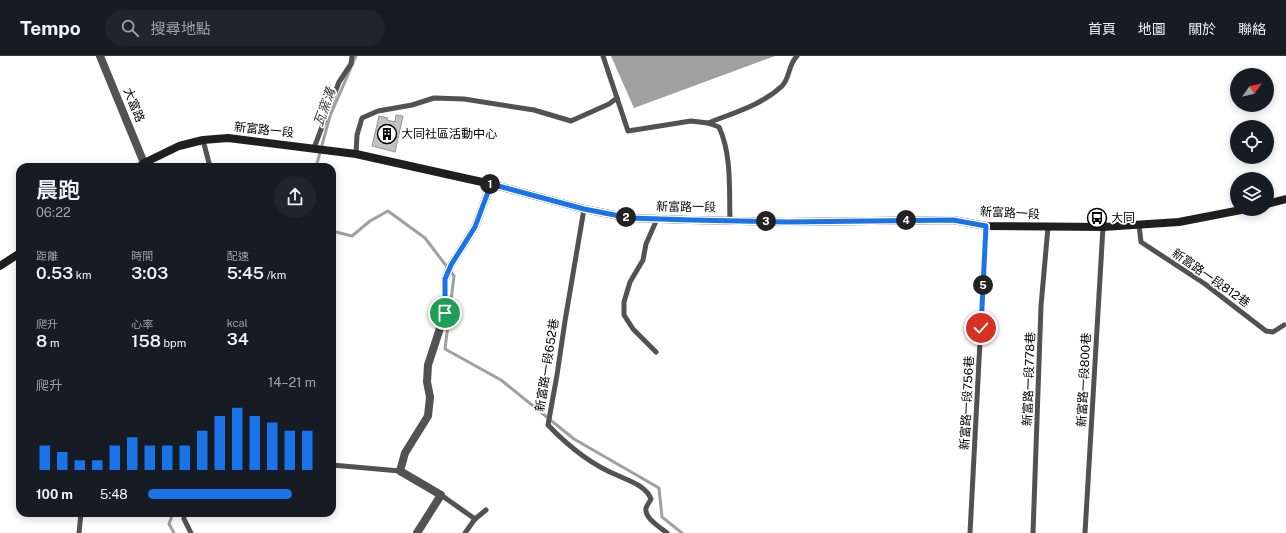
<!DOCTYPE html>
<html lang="zh-TW">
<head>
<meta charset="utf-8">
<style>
	body { margin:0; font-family:"Public Sans","Noto Sans TC",sans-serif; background:#20242c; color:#f1f3f6; height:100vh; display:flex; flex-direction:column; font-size:15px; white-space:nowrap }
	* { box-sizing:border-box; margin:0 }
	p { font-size:13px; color:#9ea1a6 }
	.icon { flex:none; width:22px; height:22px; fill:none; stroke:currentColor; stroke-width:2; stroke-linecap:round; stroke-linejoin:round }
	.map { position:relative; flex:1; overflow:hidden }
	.details { position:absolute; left:16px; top:107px; width:320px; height:354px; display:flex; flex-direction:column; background:#171b24; border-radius:12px; box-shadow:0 2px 10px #0003 }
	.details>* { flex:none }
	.needle { width:26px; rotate:56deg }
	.tools { position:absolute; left:1230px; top:12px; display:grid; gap:8px }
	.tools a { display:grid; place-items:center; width:44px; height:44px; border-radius:50%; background:#171b24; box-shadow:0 2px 10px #0003; font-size:20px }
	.pin { position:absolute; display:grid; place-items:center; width:34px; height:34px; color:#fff; margin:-17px; border:2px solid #fff; border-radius:50%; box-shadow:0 1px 4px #0007 }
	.km { position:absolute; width:20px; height:20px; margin:-10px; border-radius:50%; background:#222; color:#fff; font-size:11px; line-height:20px; text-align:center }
	.round { display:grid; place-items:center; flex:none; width:42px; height:42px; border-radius:21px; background:#20242c }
	.head { display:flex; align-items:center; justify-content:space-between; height:68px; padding:0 20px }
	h1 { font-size:22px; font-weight:600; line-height:30px }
	.metrics { display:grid; grid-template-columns:repeat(3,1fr); gap:6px; height:68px; padding:4px 20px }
	.metrics div { display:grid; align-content:center }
	.metrics b { font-size:17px; font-weight:600 }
	.metrics small { font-size:11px; font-weight:400 }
	.metrics p { font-size:11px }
	.chart { height:112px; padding:8px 20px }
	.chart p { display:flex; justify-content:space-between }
	.chart svg { width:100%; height:72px; margin-top:4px; stroke:#1a73e8; stroke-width:6 }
	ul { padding:0 20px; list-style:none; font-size:13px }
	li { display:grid; grid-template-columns:64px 48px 1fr; align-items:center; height:30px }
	li i { height:10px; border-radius:5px; background:#1a73e8 }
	header { display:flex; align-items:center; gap:24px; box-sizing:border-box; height:56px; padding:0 20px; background:#171b24; border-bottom:1px solid #363941 }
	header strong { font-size:19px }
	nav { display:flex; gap:22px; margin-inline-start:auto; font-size:14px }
	.search { width:280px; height:36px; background:#20242c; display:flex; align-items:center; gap:10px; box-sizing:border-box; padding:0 14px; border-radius:22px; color:#9ea1a6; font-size:15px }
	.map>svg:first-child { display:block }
	.water { fill:#a0a0a0 }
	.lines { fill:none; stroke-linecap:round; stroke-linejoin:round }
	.stream { stroke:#a0a0a0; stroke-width:3 }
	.building { fill:#c2c2c2; stroke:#969696 }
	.lane { stroke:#525252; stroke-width:5 }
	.street { stroke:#525252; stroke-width:8 }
	.secondary { stroke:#1f1f1f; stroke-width:8 }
	.route-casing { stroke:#fff; stroke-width:8 }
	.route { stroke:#1a73e8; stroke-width:5 }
	.labels { text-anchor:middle; stroke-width:3.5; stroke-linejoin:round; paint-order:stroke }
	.street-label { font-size:12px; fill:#000; stroke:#fff }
	.poi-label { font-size:12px; fill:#000; stroke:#fff; text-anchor:start }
	.water-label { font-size:13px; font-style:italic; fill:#414141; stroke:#fff }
</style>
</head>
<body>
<header>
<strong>Tempo</strong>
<div class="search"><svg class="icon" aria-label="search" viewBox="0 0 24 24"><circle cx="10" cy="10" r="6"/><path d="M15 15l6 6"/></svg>搜尋地點</div>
<nav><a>首頁</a><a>地圖</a><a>關於</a><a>聯絡</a></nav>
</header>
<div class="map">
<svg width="1286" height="477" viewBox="0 0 1286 477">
	<rect width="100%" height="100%" fill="#fff"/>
	<path class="water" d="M611 0H775L634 52Z"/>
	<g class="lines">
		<g class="stream">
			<path d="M316 111 330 60 356 0"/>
			<path d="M332 175 352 180 370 165 388 155 425 182 454 220 445 293 501 324 574 383 659 432 662 461 682 477"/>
			<path d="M173 457 169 468 174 477"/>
		</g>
	</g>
	<path class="building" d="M396 59 403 60 395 96 372 90 379 60 388 62 387 64 395 66Z"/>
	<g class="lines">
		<g class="lane">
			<path d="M603 0 628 75 691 65 708 67 719 71C732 99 729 134 730 164"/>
			<path d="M708 67C733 57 762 49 782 30 790 22 788 9 797 0"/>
			<path d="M203 84 210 111"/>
			<path d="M314 92 339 26 351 8 352 0"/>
			<path d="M356 98 357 79 362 62 378 55 412 49 434 42 464 43 534 54 571 65 609 48 617 42"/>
			<path d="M584 153 565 265 557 319 548 369C569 391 591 409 619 420 630 425 646 430 651 443 650 445 647 449 646 452 644 462 660 471 667 477"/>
			<path d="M1139 169 1141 186 1205 228 1266 275 1273 276 1284 269"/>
			<path d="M656 296 633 273 624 259V246L630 226 643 204 646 188 657 163"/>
			<path d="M332 409 400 415"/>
			<path d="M441 439 475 463"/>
			<path d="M184 457V463L191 477"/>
			<path d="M79 477 81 457"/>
			<path d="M465 477 475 463 486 454"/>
			<path d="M970 477 986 170"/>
			<path d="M1033 477 1041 250 1048 171"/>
			<path d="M1085 477 1103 171"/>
		</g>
		<g class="street">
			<path d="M100 0 144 107"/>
			<path d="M417 477 441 439 400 415 405 397 428 360 430 341 427 326 428 309 445 257V223L451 209 475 171 491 128"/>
		</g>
		<g class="secondary">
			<path d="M139 111 144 107 179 90 203 84 228 82 356 98 491 128 584 153 630 162 691 164 787 166 953 164 986 170 1103 171 1179 166 1246 153"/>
			<path d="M1267 148 1286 143"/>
			<path d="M0 210 20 197"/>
		</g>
	</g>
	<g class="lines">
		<g class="route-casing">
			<path id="route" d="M445 257V223L451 209 475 171 491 128 584 153 630 162 691 164 787 166 953 164 986 170 981 272"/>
		</g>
		<use href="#route" class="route"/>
	</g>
	<defs>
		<g id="building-ring" transform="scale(1)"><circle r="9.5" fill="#fff" stroke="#000" stroke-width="1.5"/><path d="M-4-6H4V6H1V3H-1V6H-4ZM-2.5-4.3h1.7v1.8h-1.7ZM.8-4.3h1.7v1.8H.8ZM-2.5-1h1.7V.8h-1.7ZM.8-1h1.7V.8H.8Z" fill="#000"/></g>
		<g id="bus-ring" transform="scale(1)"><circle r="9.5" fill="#fff" stroke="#000" stroke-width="1.5"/><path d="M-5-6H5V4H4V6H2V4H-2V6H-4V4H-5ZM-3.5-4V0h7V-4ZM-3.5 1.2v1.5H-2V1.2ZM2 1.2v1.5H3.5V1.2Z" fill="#000"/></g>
	</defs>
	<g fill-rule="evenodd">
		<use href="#building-ring" x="387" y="78"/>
		<use href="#bus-ring" x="1097" y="162"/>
	</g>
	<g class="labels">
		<g class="street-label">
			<text transform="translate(134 49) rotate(68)" y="4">大富路</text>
			<text transform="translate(264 74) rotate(6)" y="4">新富路一段</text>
			<text transform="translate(686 151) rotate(1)" y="4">新富路一段</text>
			<text transform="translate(1010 157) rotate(3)" y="4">新富路一段</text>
			<text transform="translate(1211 222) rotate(35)" y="4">新富路一段812巷</text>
			<text transform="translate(547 309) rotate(-81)" y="4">新富路一段652巷</text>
			<text transform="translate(1029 323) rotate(-88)" y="4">新富路一段778巷</text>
			<text transform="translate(1084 324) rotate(-87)" y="4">新富路一段800巷</text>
			<text transform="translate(967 347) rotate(-87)" y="4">新富路一段756巷</text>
		</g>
		<g class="poi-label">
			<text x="401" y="82">大同社區活動中心</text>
			<text x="1111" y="166">大同</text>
		</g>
		<g class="water-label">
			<text transform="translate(324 51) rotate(-70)" y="5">瓦窯溝</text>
		</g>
	</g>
</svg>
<div class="tools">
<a><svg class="needle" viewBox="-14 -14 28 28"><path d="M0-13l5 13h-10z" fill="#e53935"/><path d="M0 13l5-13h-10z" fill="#9ea1a6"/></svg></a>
<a><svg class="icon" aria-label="locate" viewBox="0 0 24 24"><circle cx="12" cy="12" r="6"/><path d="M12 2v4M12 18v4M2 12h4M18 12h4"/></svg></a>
<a><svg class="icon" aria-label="layers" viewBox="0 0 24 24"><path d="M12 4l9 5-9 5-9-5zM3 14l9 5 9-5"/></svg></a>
</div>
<div class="pin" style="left:445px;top:257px;background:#1e9e55"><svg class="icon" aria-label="arrive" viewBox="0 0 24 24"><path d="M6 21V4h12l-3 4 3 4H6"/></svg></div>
<div class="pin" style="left:981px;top:272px;background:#d93025"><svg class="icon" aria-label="check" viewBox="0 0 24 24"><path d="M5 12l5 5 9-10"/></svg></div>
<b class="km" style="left:490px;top:128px">1</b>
<b class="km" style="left:626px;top:161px">2</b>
<b class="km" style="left:766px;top:165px">3</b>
<b class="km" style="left:906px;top:164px">4</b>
<b class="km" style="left:983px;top:229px">5</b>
<section class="details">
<div class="head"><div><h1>晨跑</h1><p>06:22</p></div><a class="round"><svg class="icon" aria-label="share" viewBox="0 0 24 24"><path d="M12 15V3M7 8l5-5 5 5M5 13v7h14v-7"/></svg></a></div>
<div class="metrics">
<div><p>距離</p><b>0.53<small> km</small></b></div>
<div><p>時間</p><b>3:03</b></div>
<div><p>配速</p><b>5:45<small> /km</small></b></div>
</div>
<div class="metrics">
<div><p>爬升</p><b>8<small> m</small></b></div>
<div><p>心率</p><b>158<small> bpm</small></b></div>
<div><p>kcal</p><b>34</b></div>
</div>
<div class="chart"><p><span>爬升</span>14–21 m</p>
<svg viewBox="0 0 160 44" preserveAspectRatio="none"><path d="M5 44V29M15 44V33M25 44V38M35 44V38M45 44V29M55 44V24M65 44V29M75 44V29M85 44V29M95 44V20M105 44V11M115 44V6M125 44V11M135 44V15M145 44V20M155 44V20"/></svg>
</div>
<ul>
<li><b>100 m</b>5:48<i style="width:86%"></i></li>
</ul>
</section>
</div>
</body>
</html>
